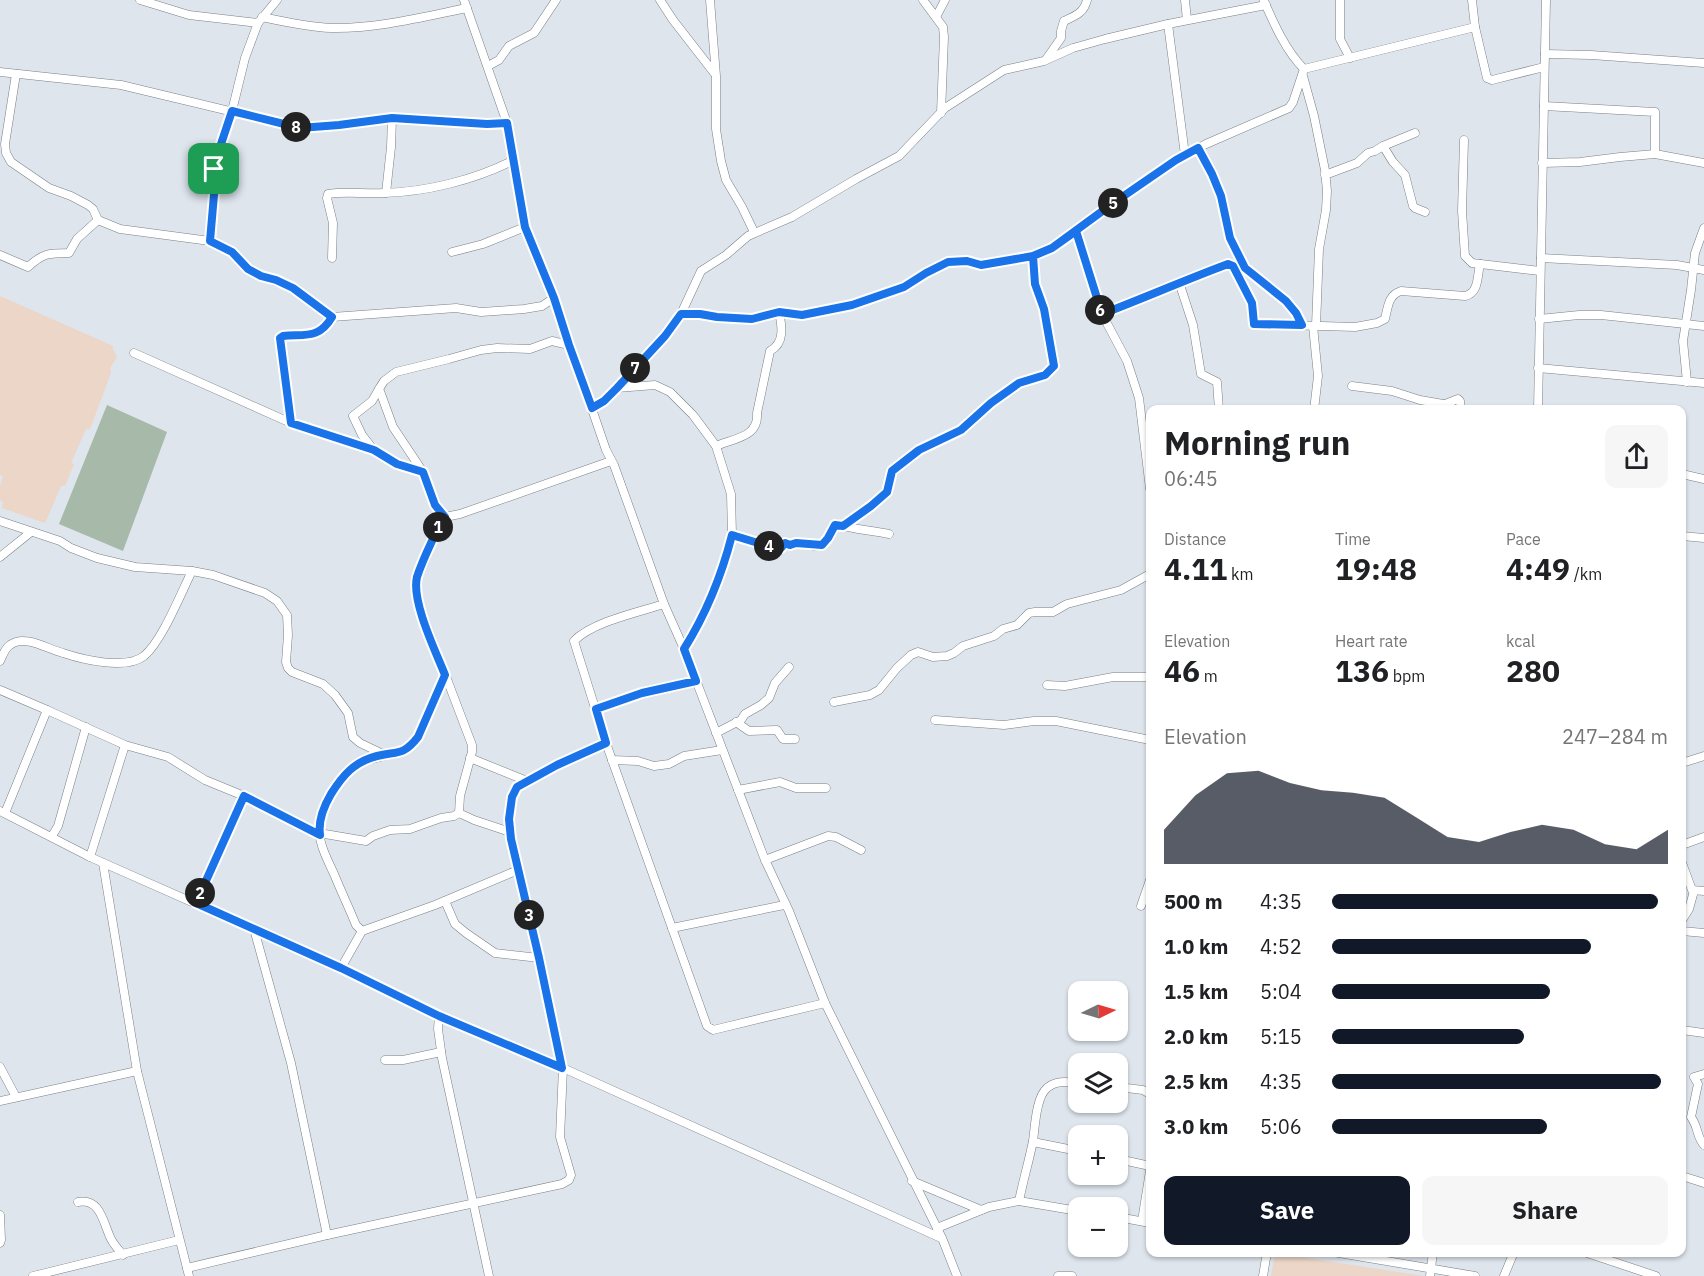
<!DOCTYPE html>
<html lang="en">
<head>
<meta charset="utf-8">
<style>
	body { margin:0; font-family:"IBM Plex Sans",sans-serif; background:#f6f6f6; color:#202124; height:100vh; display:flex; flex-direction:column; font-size:22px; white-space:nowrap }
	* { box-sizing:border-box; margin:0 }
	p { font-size:20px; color:#757577 }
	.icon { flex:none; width:33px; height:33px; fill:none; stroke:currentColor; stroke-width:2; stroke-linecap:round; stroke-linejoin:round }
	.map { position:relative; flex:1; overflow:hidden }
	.details { position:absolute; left:1146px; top:405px; width:540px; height:852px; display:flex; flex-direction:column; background:#fff; border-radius:12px; box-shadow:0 2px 4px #0004 }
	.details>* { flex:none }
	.needle { width:39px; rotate:85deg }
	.buttons { position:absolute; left:1068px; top:981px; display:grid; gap:12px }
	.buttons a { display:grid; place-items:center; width:60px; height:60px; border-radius:12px; background:#fff; box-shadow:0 2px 4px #0004; font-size:30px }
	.pin { position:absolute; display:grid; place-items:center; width:51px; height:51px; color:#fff; margin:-26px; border-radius:12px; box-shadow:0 3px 9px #0006 }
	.km { position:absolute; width:30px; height:30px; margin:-15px; border-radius:50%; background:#222; color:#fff; font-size:16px; line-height:30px; text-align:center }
	.round { display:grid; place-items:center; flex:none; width:63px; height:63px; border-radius:12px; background:#f6f6f6 }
	.headline { display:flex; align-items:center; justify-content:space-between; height:102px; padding:0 18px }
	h1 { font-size:33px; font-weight:800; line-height:45px }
	.stats { display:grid; grid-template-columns:repeat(3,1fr); gap:9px; height:102px; padding:6px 18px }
	.stats div { display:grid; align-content:center }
	.stats b { font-size:30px; font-weight:800 }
	.stats small { font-size:16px; font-weight:400 }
	.stats p { font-size:16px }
	.chart { height:168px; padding:12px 18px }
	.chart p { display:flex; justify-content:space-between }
	.chart svg { width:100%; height:108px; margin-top:6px; fill:#111827; opacity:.7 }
	.cta { display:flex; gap:12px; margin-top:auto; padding:12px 18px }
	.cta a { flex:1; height:69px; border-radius:12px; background:#111827; color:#fff; font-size:24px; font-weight:800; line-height:69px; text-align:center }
	.cta a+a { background:#f6f6f6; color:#202124 }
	ul { padding:0 18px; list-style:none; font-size:20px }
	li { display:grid; grid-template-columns:96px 72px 1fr; align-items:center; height:45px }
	li i { height:15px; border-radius:8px; background:#111827 }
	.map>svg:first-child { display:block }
	.education { fill:#ebd6c8 }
	.green { fill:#a7b9a9 }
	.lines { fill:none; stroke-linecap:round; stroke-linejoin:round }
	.minor-casing { stroke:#7a8087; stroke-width:9 }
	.minor { stroke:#fff; stroke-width:8 }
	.route-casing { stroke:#fff; stroke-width:12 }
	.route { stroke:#1a73e8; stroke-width:8 }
</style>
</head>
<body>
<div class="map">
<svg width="1704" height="1276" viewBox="0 0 1704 1276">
	<rect width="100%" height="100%" fill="#dee5ed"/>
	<g class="education">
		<path d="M0 296 113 346V349L117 357 110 368 111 373 90 429H86L71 463 74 464 65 486H61L45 523 2 508 3 502 0 500V486L3 476 0 475Z"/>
		<path d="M1275 1253 1424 1276H1271Z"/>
	</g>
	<path class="green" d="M107 405 167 432 123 551 59 524Z"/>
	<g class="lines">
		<g class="minor-casing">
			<g id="minor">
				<path d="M140 0 189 15 258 23 277 0"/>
				<path d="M464 0 507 123 525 227 554 298 606 450 614 465 664 604 684 649 765 860 789 911 825 1003 942 1238 957 1276"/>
				<path d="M660 0 673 20 715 74"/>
				<path d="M710 0 716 76V129L721 161 726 180 742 207 754 232"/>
				<path d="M923 0 943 27 944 37 941 113"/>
				<path d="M1185 0 1187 20"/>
				<path d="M1340 0V39L1350 58"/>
				<path d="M1264 1C1274 24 1286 51 1304 69"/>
				<path d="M262 17C285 22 308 27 331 28 376 29 423 17 467 8"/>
				<path d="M936 17 945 0"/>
				<path d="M1168 24 1185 155"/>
				<path d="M1475 27 1487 78 1492 80 1544 67"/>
				<path d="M1545 54 1591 55 1704 63"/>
				<path d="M1047 58 1061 38V31L1064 21C1075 16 1084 13 1087 0"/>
				<path d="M488 66 499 60 509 46 534 33 556 0"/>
				<path d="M1304 69 1475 27 1472 0"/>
				<path d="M0 72 121 85 300 128 339 125 392 118 487 124 507 123"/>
				<path d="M16 74 5 144 6 153 11 162 49 188 71 196 88 205 93 209 98 220 120 229 210 241 215 183 214 169 217 156 232 111 245 58 258 23"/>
				<path d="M1303 76 1314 116 1325 170 1327 191 1326 210 1319 249 1316 326"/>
				<path d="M1544 106 1655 112V154"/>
				<path d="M1415 133 1383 146 1393 162 1405 175 1413 206 1415 208 1425 212"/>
				<path d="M1464 140 1462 211 1465 256 1472 263 1540 271"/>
				<path d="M1198 148 1212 174 1221 196 1230 238 1245 268 1286 301 1296 313 1302 325"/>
				<path d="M1542 163 1580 162 1620 157 1655 154 1704 163"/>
				<path d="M1325 175 1357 163 1368 153 1375 151 1383 146"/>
				<path d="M386 193 391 147 392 118"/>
				<path d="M1076 231 1102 314 1127 361 1139 398 1150 489"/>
				<path d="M210 241 232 252 248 269 261 276 293 288 332 317 456 308 481 312 524 309 542 306 554 298"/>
				<path d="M452 252 483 244 525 227"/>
				<path d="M0 255 28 267C43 253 49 253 69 253L77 239 98 220"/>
				<path d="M332 258 333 223 327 198 328 194C345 191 365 194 383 193 426 192 474 180 512 161"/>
				<path d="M1541 258 1677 265 1704 270"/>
				<path d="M1179 282 1193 325 1201 374 1217 382 1219 410"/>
				<path d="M681 314H700L717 317 752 319 779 312 802 315 852 305 881 295 904 287 926 273 948 262 967 261 981 265 1033 256 1052 248 1112 203 1176 160 1206 144 1289 108 1293 102 1304 69"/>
				<path d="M1102 314C1144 298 1185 279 1228 264L1233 266 1252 303 1253 324 1355 327 1377 323 1385 319C1388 307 1388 295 1401 291L1465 296C1479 293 1477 277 1480 264"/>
				<path d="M1539 319 1579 315H1601L1704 326"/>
				<path d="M1313 326 1318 376 1314 410"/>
				<path d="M134 353 291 423 374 450 397 464 423 472 435 505 445 517"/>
				<path d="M1538 368 1704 383"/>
				<path d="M1687 382 1683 341 1691 290 1695 253 1704 228"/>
				<path d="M1352 386 1392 391 1420 400 1443 404"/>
				<path d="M617 388 665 336 681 314 701 271 726 255 748 236 792 217 856 179 899 156 945 108 1004 70 1044 61 1073 48 1105 39 1168 24 1266 5"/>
				<path d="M592 408 604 401 617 388 655 385 670 392 693 415 716 446 731 494 732 535 724 566 693 634 684 649"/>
				<path d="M1430 410 1458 399 1460 401 1461 410"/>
				<path d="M1538 410 1546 0"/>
				<path d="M291 423 280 338 283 336C306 334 318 339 332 317"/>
				<path d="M716 446C735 438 759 437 757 413L770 351C785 343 782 326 779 312"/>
				<path d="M373 449 362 435 353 416 372 401 379 389"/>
				<path d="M423 472 393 427 381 394 379 389 384 381 396 372 449 359 481 350 497 348 530 349 552 341 569 345"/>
				<path d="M1682 474 1704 479"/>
				<path d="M0 521 60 541 71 548 97 558 135 567 192 571 213 575 265 593 277 601 287 615 288 635 286 662 288 668 292 672 323 684 335 695 348 713 353 737 360 743 385 755"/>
				<path d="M842 526 871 506 887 492 893 471 919 450 961 430 991 403 1019 383 1045 375 1054 366 1044 309 1035 284 1033 256"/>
				<path d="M732 535 762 545 781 548 785 543 790 545 799 543 814 546 822 545 828 538 835 525 837 524C854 530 872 530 889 534"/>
				<path d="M1682 536 1704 538"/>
				<path d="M0 557 31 532"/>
				<path d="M664 604C639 612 592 622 574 641L606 743 707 1026 713 1030 825 1003"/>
				<path d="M0 661C3 655 5 648 10 645 25 634 47 649 63 653 84 660 126 670 144 656 162 641 181 593 192 571"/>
				<path d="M1047 685 1065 686 1113 677H1150"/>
				<path d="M0 690 47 710"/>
				<path d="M834 702 870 695 879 690 897 668 911 655 918 652 933 657 947 656 954 653 963 646 994 636 1003 629 1017 625 1029 613 1035 612H1053L1067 604 1121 590 1150 574"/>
				<path d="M596 709 642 693 696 681"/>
				<path d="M935 720 1004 725 1034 721H1056L1150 740"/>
				<path d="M736 722 749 731 777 730 783 739H795"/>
				<path d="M716 733 741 720 745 714 761 705 769 698 775 683 789 667"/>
				<path d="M470 758 527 781"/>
				<path d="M612 760 638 761 654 766 669 764 684 756 722 750"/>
				<path d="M1682 763 1704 756"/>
				<path d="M738 790 780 782 796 788H826"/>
				<path d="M0 811 90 857 341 968 439 1016 563 1068 941 1238"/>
				<path d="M5 813 47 710 125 745 168 757 205 780 244 796 320 835"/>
				<path d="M510 832 474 820 459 813 460 796 472 752V745L418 603 416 589 417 579 441 521 445 517 460 514 611 461"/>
				<path d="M319 833 366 841 373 836 390 830 410 829 441 818 454 816 459 813"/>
				<path d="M52 836 58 826 86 727"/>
				<path d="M1682 845 1704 837"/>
				<path d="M90 857 125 745"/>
				<path d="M765 860 828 836 836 837 861 850"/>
				<path d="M103 863 137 1071 189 1276"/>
				<path d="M1682 863 1692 890 1704 891"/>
				<path d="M445 901 455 924 466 933 495 953 539 958"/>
				<path d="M196 904 244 796"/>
				<path d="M1141 906 1150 880"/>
				<path d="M1682 920 1689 909 1694 891"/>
				<path d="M672 928 784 905"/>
				<path d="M254 929 291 1063 327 1235"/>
				<path d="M362 931 356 925C349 908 341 891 334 874 328 861 320 846 319 831 318 818 326 803 333 792 341 779 348 770 361 763 385 752 400 760 418 737L445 675"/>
				<path d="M1682 931 1704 933"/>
				<path d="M341 968 362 931 435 905 518 870"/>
				<path d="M439 1016 438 1029 442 1058 489 1276"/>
				<path d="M1682 1030 1704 1033"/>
				<path d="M385 1060H403L441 1052"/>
				<path d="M0 1067 16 1097"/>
				<path d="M1704 1074 1694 1077 1698 1084 1691 1117C1699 1128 1696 1136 1704 1145"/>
				<path d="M1118 1087 1143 1090 1150 1094"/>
				<path d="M0 1101 137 1071"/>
				<path d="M1033 1142 1078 1151"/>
				<path d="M1118 1159 1150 1166"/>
				<path d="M1682 1176 1704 1183"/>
				<path d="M912 1181 981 1210"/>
				<path d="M1019 1201C1023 1181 1029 1161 1033 1141 1035 1127 1036 1097 1047 1088 1056 1080 1068 1082 1078 1083"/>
				<path d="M78 1202C101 1198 103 1223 111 1239 114 1245 118 1249 123 1255"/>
				<path d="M0 1215 1 1240 0 1243"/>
				<path d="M1118 1217 1150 1223"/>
				<path d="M1142 1221 1150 1171"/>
				<path d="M937 1228 989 1207 1019 1201 1078 1211"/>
				<path d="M1333 1252 1475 1276"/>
				<path d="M1584 1252 1656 1276"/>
				<path d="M187 1268 327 1235 562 1184 569 1180 571 1175 560 1137 563 1068 539 958 511 839 509 819 512 797 517 787 557 765 606 743"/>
				<path d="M33 1276 179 1240"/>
				<path d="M1058 1276H1072"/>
				<path d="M1263 1276 1267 1252"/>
				<path d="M1430 1276 1433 1252"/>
				<path d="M1504 1276 1514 1252"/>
			</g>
		</g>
		<use href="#minor" class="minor"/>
	</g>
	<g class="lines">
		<g class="route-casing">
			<path id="route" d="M214 169 215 183 210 241 232 252 248 269 261 276 276 280 293 288 332 317C319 339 306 334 283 336L280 338 291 423 374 450 397 464 423 472 435 505 445 517 441 521C433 540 423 558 417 577 411 601 436 652 445 675L418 737C403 756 398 751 377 756 354 762 343 775 331 794 324 806 318 821 320 835L244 796 196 903 341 968 439 1016 562 1068 539 958 511 839 509 819 512 797 517 787 557 765 606 743 596 709 642 693 696 681 684 649C706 614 722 574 732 535 749 540 764 546 781 548L785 543 790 545 796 543 822 545 828 538 835 525 843 526 871 506 887 492 892 471 919 450 961 430 991 403 1019 383 1045 375 1054 366 1044 309 1035 284 1033 256 1052 248 1112 204 1176 160 1198 148 1212 174 1221 196 1230 238 1245 268 1286 301 1296 313 1302 325 1254 324 1252 303 1233 266 1228 264C1185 280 1144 298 1102 314L1076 231 1052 248 1033 256 981 265 967 261 948 262 926 273 904 287 852 305 802 315 779 312 752 319 717 317 700 314H681L665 336 617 388 604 401 592 408 569 345 554 298 525 227 507 123 487 124 392 118 339 125 300 128 232 111 217 156 214 169"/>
		</g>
		<use href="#route" class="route"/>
	</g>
</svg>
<div class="buttons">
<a><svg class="needle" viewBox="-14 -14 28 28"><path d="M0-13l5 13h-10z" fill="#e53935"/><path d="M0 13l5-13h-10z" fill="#757577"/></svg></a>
<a><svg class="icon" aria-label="layers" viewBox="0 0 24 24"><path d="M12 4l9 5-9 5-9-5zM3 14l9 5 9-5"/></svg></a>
<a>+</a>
<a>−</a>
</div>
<div class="pin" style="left:214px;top:169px;background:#1e9e55"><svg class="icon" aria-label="arrive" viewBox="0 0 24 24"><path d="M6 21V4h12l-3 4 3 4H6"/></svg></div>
<b class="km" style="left:438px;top:527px">1</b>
<b class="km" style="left:200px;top:893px">2</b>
<b class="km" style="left:529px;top:915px">3</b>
<b class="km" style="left:769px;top:546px">4</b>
<b class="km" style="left:1113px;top:203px">5</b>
<b class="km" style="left:1100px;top:310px">6</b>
<b class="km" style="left:635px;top:368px">7</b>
<b class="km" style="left:296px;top:127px">8</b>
<section class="details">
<div class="headline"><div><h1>Morning run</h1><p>06:45</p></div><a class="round"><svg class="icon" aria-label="share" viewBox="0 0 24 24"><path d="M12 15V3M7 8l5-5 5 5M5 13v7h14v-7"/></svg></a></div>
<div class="stats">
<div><p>Distance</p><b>4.11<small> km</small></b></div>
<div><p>Time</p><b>19:48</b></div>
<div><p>Pace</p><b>4:49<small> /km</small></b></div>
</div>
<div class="stats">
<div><p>Elevation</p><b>46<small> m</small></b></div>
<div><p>Heart rate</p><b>136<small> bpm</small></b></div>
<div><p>kcal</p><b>280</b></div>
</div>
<div class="chart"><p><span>Elevation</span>247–284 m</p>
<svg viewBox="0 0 160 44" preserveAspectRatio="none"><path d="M0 44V30L10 16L20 7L30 6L40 11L50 14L60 15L70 17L80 25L90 33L100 35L110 31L120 28L130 30L140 36L150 38L160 30V44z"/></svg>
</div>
<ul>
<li><b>500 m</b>4:35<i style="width:97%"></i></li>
<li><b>1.0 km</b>4:52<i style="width:77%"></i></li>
<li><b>1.5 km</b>5:04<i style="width:65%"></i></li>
<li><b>2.0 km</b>5:15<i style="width:57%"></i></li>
<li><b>2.5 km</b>4:35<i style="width:98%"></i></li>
<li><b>3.0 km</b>5:06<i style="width:64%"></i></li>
</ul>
<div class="cta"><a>Save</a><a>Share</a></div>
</section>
</div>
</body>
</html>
